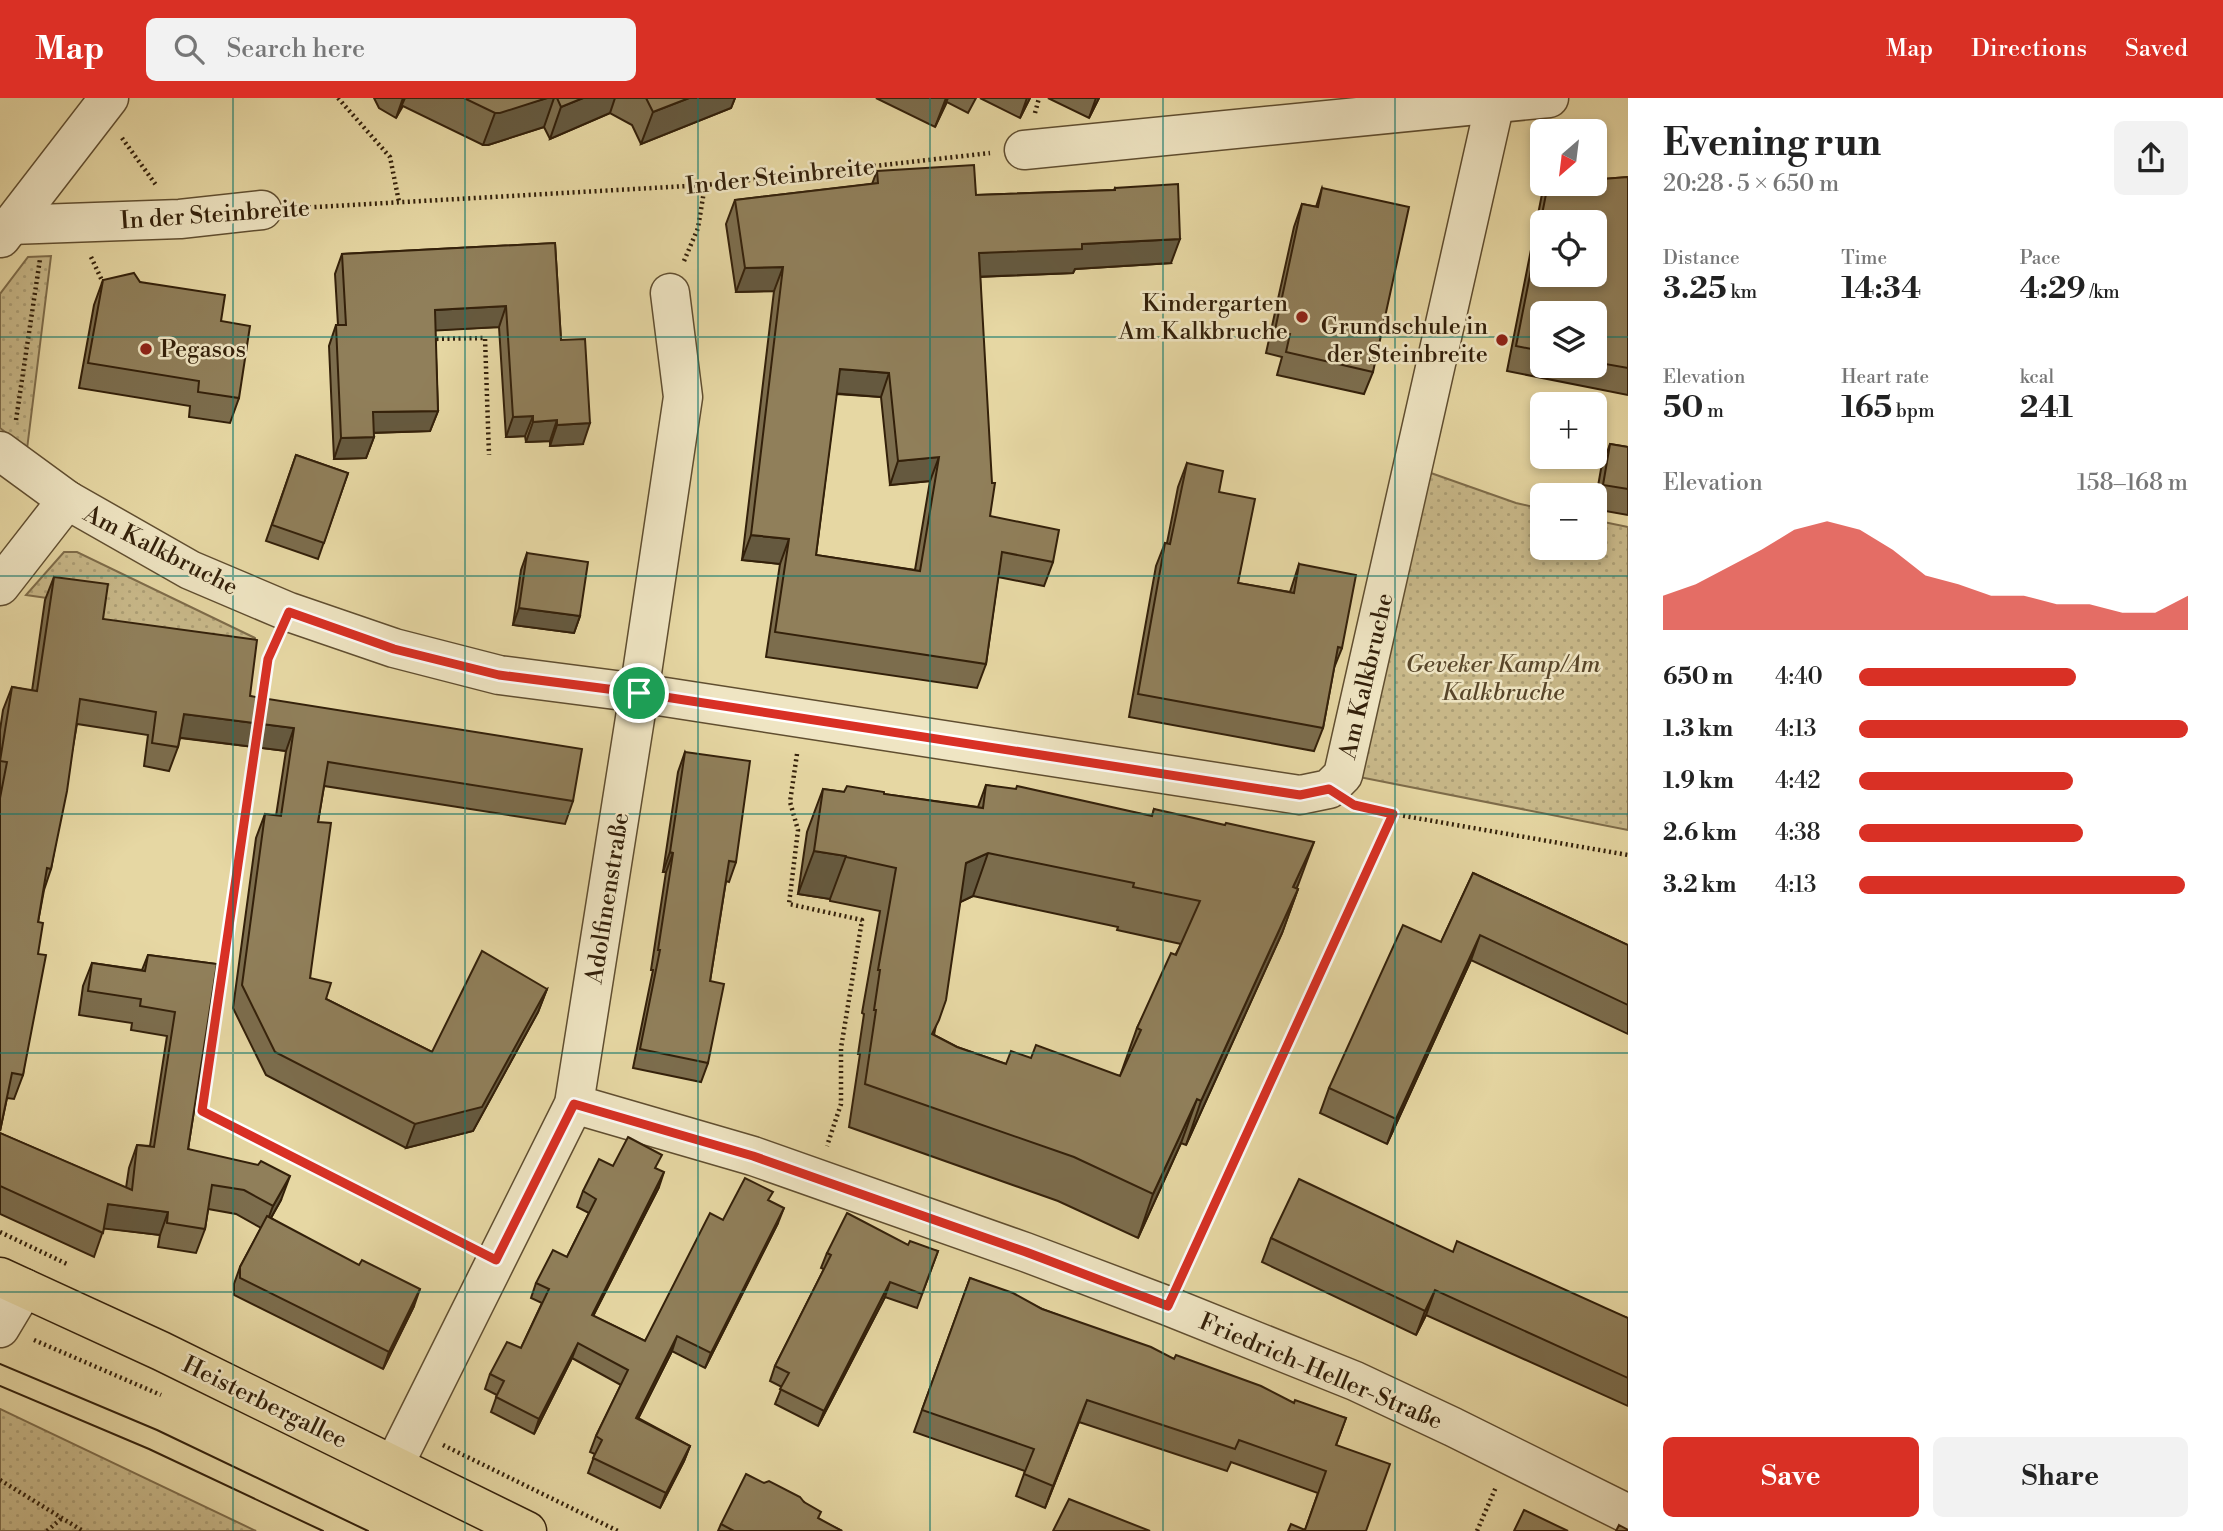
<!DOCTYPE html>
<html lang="en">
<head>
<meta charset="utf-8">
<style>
	body { margin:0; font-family:"Libre Bodoni",serif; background:#f2f2f2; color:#222; height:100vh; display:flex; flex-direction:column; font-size:26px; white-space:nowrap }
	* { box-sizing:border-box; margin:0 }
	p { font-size:23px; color:#767676 }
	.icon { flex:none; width:38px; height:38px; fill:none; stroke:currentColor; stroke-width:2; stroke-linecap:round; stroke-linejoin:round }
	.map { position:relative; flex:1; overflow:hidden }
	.sheet { display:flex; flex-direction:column; background:#fff; width:595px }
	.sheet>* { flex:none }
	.needle { width:46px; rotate:208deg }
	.buttons { position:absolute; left:1530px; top:21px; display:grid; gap:14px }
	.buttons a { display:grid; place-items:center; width:77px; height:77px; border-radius:10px; background:#fff; box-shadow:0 4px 10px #0003; font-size:35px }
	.pin { position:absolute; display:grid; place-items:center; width:60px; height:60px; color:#fff; margin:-30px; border:4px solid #fff; border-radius:50%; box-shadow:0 2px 7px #0007 }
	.round { display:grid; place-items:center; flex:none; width:74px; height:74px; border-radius:10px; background:#f2f2f2 }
	.overview { display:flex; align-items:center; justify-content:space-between; height:119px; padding:0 35px }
	h1 { font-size:38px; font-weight:800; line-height:52px }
	.metrics { display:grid; grid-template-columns:repeat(3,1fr); gap:10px; height:119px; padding:7px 35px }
	.metrics div { display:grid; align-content:center }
	.metrics b { font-size:30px; font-weight:800 }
	.metrics small { font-size:19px; font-weight:400 }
	.metrics p { font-size:19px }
	.chart { height:196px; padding:14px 35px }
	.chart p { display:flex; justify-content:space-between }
	.chart svg { width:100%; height:126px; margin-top:7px; fill:#d93025; opacity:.7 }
	.cta { display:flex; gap:14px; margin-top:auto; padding:14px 35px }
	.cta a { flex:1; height:80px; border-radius:10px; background:#d93025; color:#fff; font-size:28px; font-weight:800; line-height:80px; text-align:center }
	.cta a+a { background:#f2f2f2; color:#222 }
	ul { padding:0 35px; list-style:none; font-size:23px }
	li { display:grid; grid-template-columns:112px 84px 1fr; align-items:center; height:52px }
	li i { height:18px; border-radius:9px; background:#d93025 }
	header { display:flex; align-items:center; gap:42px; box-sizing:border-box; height:98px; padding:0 35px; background:#d93025; color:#fff }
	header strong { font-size:33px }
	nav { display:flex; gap:38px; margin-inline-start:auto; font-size:24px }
	.search { width:490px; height:63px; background:#f2f2f2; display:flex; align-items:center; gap:18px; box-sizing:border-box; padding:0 24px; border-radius:10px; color:#767676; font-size:26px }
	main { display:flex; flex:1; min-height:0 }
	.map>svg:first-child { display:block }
	.grass { fill:url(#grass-dots); stroke:#7e6c4a; stroke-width:2 }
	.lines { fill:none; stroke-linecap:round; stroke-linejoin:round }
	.minor-casing { stroke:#604e30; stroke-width:41 }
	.major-casing { stroke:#33200a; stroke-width:41 }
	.path { stroke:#33200a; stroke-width:4.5; stroke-dasharray:2 3.5; stroke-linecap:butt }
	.minor { stroke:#efe5c3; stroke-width:38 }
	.major { stroke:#e6d7a3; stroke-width:38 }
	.tram { stroke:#33200a; stroke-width:2 }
	.wall { fill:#7c6d4d; stroke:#33200a; stroke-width:2; fill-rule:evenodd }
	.shaded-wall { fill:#65593f; stroke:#33200a; stroke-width:2 }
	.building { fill:#907f5a; stroke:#33200a; stroke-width:2; fill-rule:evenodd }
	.route-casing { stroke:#fff; stroke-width:14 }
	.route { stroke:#d93025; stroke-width:9 }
	.grid { fill:none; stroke:#0f766e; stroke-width:2; stroke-opacity:0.55 }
	.poi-dot { fill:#8f2418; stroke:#efe5c3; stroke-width:2.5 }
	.labels { text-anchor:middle; stroke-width:5; stroke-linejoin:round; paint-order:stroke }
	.street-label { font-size:24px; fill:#33200a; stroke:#efe5c3 }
	.poi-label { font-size:24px; fill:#33200a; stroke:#efe5c3; text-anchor:end }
	.park-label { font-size:24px; font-style:italic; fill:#58462a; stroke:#efe5c3 }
</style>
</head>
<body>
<header>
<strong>Map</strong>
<div class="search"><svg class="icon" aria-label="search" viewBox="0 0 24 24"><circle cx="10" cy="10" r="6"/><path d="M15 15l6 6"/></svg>Search here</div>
<nav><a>Map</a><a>Directions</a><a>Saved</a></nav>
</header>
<main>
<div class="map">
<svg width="1628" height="1433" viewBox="0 0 1628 1433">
	<defs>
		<pattern id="grass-dots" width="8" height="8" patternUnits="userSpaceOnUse" patternTransform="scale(1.75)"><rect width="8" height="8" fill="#c8b889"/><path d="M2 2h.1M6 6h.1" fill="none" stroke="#ac9e75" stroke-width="1.8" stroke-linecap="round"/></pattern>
	</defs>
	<rect width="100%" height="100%" fill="#e6d7a3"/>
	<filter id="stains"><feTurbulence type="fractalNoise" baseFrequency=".00286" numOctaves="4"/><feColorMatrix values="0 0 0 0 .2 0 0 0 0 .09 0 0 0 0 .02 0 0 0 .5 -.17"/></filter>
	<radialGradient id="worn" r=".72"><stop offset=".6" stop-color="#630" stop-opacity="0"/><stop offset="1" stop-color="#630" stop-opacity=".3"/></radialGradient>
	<g class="grass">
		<path d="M51 158 27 351 0 330V196L28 159Z"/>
		<path d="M1428 374 1516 405 1542 411V450H1594V422L1628 429V732L1349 677Z"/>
		<path d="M64 454H77L255 540 251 565 98 542 103 508 26 497Z"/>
		<path d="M0 1311 256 1433H0Z"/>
	</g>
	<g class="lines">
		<g class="minor-casing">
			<g id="minor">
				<path d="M1024 52 1549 0"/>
				<path d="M10 127 180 121 262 112"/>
				<path d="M1 140 109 0"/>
				<path d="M0 353 67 402 190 472 289 514 394 550 499 577 639 595 1300 697 1329 691 1343 677 1496 0"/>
				<path d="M0 488 67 402"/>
				<path d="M574 1006 753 1058 1025 1154 1168 1208 1355 1283 1453 1329 1628 1416"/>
				<path d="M0 1230 24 1190"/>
				<path d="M394 1367 574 1006 639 595 683 299 670 195"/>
			</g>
		</g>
		<g class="major-casing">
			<path id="major" d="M0 1179 161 1253 527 1433"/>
		</g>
		<g class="path">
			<path d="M338 0 390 59 399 104"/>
			<path d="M1035 15 1039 0"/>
			<path d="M122 40 156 87"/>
			<path d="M298 110 705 87 990 55"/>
			<path d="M91 159 105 189"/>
			<path d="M684 163 698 130 705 87"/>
			<path d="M431 241 485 240 489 357"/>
			<path d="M16 322 40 161"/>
			<path d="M262 606 268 561 274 547"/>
			<path d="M256 646 202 1013 466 1147"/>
			<path d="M797 656 790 704 798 732 789 806 862 822 841 950V1006L827 1048"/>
			<path d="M1360 709 1393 716 1628 757"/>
			<path d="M0 1134 69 1167"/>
			<path d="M1183 1177 1393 716"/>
			<path d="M34 1242 161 1297"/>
			<path d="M443 1347 618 1433"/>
			<path d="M0 1382 83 1433"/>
			<path d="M47 1433 62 1420"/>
			<path d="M1477 1433 1496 1389"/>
		</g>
		<use href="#minor" class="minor"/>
		<use href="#major" class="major"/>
		<g class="tram">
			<path d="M0 1266 157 1332 368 1433"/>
			<path d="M0 1288 149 1351 323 1433"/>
		</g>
	</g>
	<g class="wall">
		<path d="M374 0H735L731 10 641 46 632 27 610 15 550 41 544 29 488 47H483L403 8 396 20 379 10Z"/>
		<path d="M876 0H976L968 15 947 4 935 29Z"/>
		<path d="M980 0H1030L1020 20Z"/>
		<path d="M1048 0H1099L1089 20Z"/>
		<path d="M877 73 976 97 1114 92 1115 90 1171 165 1075 171 1073 175 980 179 990 418 1053 464 1044 488 998 479 986 566 977 590 766 559 780 466 742 462 774 193 736 194 726 126 735 102 872 86ZM836 296 881 299 890 387 930 383 915 472 816 457Z"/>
		<path d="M1628 79V297L1507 273 1544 86H1594L1603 81ZM1542 215H1594V268H1542Z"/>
		<path d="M1322 90 1373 274 1364 296 1277 277 1282 259 1266 255 1294 129 1302 106 1316 109Z"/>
		<path d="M555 145 561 242 583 346 550 348V343L526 344 525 338 506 339 499 229 435 232 438 313 430 333 373 335 374 339 366 360 334 361 329 248 336 227H338L335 176 342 156Z"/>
		<path d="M103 182 140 184 221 223 239 300 230 325 189 319 190 308 79 290 94 207Z"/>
		<path d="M1610 346 1628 349V417L1594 411 1601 371Z"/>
		<path d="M296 357 348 375 318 461 266 443Z"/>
		<path d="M1187 365 1219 394 1238 485 1290 494 1299 466 1342 550 1334 570 1323 630 1314 653 1129 619 1156 468 1165 445H1167L1178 389Z"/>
		<path d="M527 455 580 518 574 535 513 527 521 472Z"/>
		<path d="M54 479 103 521 250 598 573 703 565 726 324 688 318 724 310 880 326 901 432 954 547 891 538 914 473 1033 406 1050 266 977 233 910 256 740 265 716 276 718 286 653 180 640 178 649 169 673 144 668 148 637 77 626 51 771 44 792 38 824V856L23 977 14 1001 7 1000 0 1033V632L3 612 12 589 32 593 45 502Z"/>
		<path d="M685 654 736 764 729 784 726 783 710 883 708 965 701 984 633 970 653 872H651L666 774H663L678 674Z"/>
		<path d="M986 687 1152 718 1154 711 1298 791 1282 835 1186 1047 1181 1045 1138 1140 1058 1103 849 1029 860 956H858L864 916 862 915 880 813 830 803V801L798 796 807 734 823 691 844 694 884 696 978 709ZM973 798 1118 829 1117 832 1181 846 1137 930 1120 978 1031 960 1006 966 957 949 934 937 960 804Z"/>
		<path d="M1473 775 1628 847V936L1471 862 1387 1046 1320 1015 1329 990 1441 844Z"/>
		<path d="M148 857 217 866 188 1051 281 1102 271 1120 414 1208 383 1271 234 1197V1186L240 1169 261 1130 236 1116 208 1111 205 1131 196 1155 158 1149 160 1137 104 1130 94 1159 0 1116V1035L126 1090 129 1070 137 1047 150 1048 167 938 131 932 132 925 79 917 83 888 92 865 142 872Z"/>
		<path d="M613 1068 657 1071 659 1089 593 1218 645 1243 723 1122 769 1103 778 1125 705 1270 672 1253 638 1320 690 1348 684 1363 660 1410 588 1375 595 1356 590 1354 596 1338 621 1287 572 1260 534 1336 491 1314 497 1297 485 1291 490 1276 521 1250 542 1205 531 1200 536 1185 567 1159 589 1115 577 1109 583 1093Z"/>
		<path d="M1271 1140 1453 1154 1628 1220V1308L1426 1217 1416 1237 1262 1164Z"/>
		<path d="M908 1147 938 1153 917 1210 885 1199 818 1328 775 1306 782 1289 770 1283 775 1268 824 1171 821 1170 827 1155Z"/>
		<path d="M970 1180 1042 1211 1174 1261 1294 1305 1346 1320 1305 1432 1318 1395 1231 1364 1227 1373 1079 1324 1045 1410 1016 1398 1025 1373 914 1334Z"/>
		<path d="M804 1404 818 1421 842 1433H718L721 1426Z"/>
	</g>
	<g class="shaded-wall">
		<path d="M403 0H405L396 20Z"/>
		<path d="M547 0H554L544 29 488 47H483L495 15Z"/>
		<path d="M583 0H615L610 15 550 41 561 9Z"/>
		<path d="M689 0H735L731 10 641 46 653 14Z"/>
		<path d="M946 0H948L935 29Z"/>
		<path d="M1027 0H1030L1020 20Z"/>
		<path d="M1096 0H1099L1089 20Z"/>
		<path d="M1180 141 1171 165 1075 171 1073 175 970 179 979 155 1082 146Z"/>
		<path d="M783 169 774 193 736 194 745 170Z"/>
		<path d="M506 208 499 229 428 233 435 212Z"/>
		<path d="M840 271 889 275 881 299 831 295Z"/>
		<path d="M438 313 430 333 365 335 373 314Z"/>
		<path d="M533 318 525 338 506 339 513 319Z"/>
		<path d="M557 322 550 343 526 344 533 324Z"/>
		<path d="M590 325 583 346 550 348 557 327Z"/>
		<path d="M374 339 366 360 334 361 341 340Z"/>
		<path d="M939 359 930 383 890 387 898 363Z"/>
		<path d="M751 437 789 441 780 466 742 462Z"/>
		<path d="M519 510 580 518 574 535 513 527Z"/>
		<path d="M184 616 294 630 286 653 175 639Z"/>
		<path d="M1314 744 1298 787 1278 832 1293 789Z"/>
		<path d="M814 753 846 758 830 801 798 796Z"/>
		<path d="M670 754 673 755 666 774H663Z"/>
		<path d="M988 755 973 798 950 809 966 765Z"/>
		<path d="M1298 791 1282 835 1186 1047 1201 1003Z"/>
		<path d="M1480 837 1471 862 1387 1046 1396 1021Z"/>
		<path d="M547 891 538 914 473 1033 406 1050 415 1026Z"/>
		<path d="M1197 1001 1181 1045 1138 1140 1153 1096Z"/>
		<path d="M664 1074 659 1089 586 1232 592 1217Z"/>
		<path d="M290 1078 281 1102 264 1132 273 1108Z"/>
		<path d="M108 1106 168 1114 160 1137 99 1130Z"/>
		<path d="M784 1110 778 1125 705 1270 711 1255Z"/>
		<path d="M890 1184 885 1199 818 1328 824 1313Z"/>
		<path d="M420 1191 414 1208 383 1271 389 1254Z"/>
		<path d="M1435 1192 1426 1217 1416 1237 1425 1213Z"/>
		<path d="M677 1238 672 1253 631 1335 636 1320Z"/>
		<path d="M578 1245 572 1260 534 1336 539 1321Z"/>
		<path d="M1087 1302 1079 1324 1045 1410 1053 1388Z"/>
		<path d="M690 1348 684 1363 660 1410 666 1395Z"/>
	</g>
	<g class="building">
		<path d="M464 0H547L500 15H495Z"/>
		<path d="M557 0H583L561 9Z"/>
		<path d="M646 0H689L653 14Z"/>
		<path d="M974 67 976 97 1115 92V90L1178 86 1180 141 1082 146V151L979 155 992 385H995L990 418 1059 432 1053 464 1002 454 986 566 775 534 789 441 751 437 783 169 745 170 735 102 878 85 877 73ZM840 271 889 275 898 363 939 359 920 473 816 457Z"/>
		<path d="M1594 67 1603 81 1628 79V270L1594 264V215H1542V253L1516 248 1548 86H1594ZM1542 124H1594V177H1542Z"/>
		<path d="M1322 90 1409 109 1373 274 1286 254 1290 236 1275 232 1302 106 1318 109Z"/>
		<path d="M555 145 561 242 585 241 590 325 557 327V322L533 324V318L513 319 506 208 435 212 438 313 373 314 374 339 341 340 336 227H346L342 156Z"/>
		<path d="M134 175 140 184 225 197 221 223 250 228 239 300 198 294 199 283 88 265 103 182Z"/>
		<path d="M1610 346 1628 349V391L1603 387Z"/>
		<path d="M296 357 348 375 324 445 272 427Z"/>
		<path d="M1187 365 1223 373 1219 394 1255 401 1238 485 1294 495 1299 466 1356 477 1342 550 1338 549 1323 630 1138 596 1165 445 1170 446Z"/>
		<path d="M527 455 588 464 580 518 519 510Z"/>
		<path d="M54 479 108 486 103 521 257 542 250 598 582 651 573 703 328 664 318 724 331 725 310 880 331 885 326 901 432 954 482 853 547 891 482 1009 415 1026 275 954 242 887 265 716 281 718 294 630 184 616 178 649 152 645 156 614 80 601 67 693 51 771 47 770 38 824 43 825 38 856 46 857 23 977 12 975 0 1033V700L7 664 0 663 12 589 37 593Z"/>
		<path d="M685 654 750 663 736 764 729 763 710 883 724 886 708 965 640 951 660 852H658L673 755 670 754Z"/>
		<path d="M986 687 1016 691 1017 688 1152 718 1154 711 1225 727 1226 725 1314 744 1293 789 1298 791 1227 946 1201 1003 1197 1001 1153 1096 1074 1059 865 986 876 912H874L880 872H878L896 770 846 759V758L814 753 823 691 844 694 847 688 884 694V696L983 710ZM988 755 1134 785 1133 789 1200 803 1176 857 1171 855 1137 930 1141 932 1120 978 1036 947 1031 960 1011 953 1006 966 957 949 932 936 939 922 946 902 966 765Z"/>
		<path d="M1473 775 1628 847V907L1480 837 1396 1021 1329 990 1403 827 1441 844Z"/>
		<path d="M148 857 217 866 188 1051 258 1067 261 1063 290 1078 273 1108 244 1092 212 1087 205 1131 167 1125 168 1114 108 1106 103 1135 0 1088V1035L132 1092 137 1047 154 1049 175 914 140 908 141 901 88 893 92 865 145 873Z"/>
		<path d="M628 1039 662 1057 655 1070 664 1074 592 1217 645 1243 710 1115 723 1122 745 1080 773 1094 768 1102 784 1110 711 1255 677 1238 636 1320 690 1348 666 1395 593 1360 602 1342 596 1338 628 1272 578 1245 539 1321 496 1299 504 1283 490 1276 507 1244 521 1250 549 1191 536 1185 553 1152 567 1159 596 1101 583 1093 599 1061 613 1068Z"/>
		<path d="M1299 1081 1453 1154 1457 1143 1628 1220V1280L1435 1192 1425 1213 1271 1140Z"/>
		<path d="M847 1115 908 1147 910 1143 938 1153 922 1196 890 1184 824 1313 780 1291 789 1275 775 1268 831 1157 827 1155Z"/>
		<path d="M267 1118 359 1167 362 1162 420 1191 389 1254 240 1180V1169Z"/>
		<path d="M970 1180 1013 1195 1042 1211 1151 1249 1174 1261 1176 1257 1261 1288 1294 1305 1295 1302 1346 1320 1336 1347 1390 1366 1366 1433H1288L1291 1426 1305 1432 1326 1373 1239 1342 1235 1351 1087 1302 1053 1388 1024 1376 1034 1351 922 1312Z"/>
		<path d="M746 1376 764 1385 769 1383 800 1399 804 1404 821 1414 818 1420 842 1433H734L721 1426Z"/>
		<path d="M1069 1401 1150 1433H1053Z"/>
		<path d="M1524 1412 1568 1433H1514Z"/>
		<path d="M1619 1427 1628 1432V1433H1616Z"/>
	</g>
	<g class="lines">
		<g class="route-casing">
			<path id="route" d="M289 514 394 551 499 577 639 595 1300 697 1329 691 1354 707 1393 716 1168 1208 1026 1154 753 1058 574 1006 496 1162 202 1013 268 561Z"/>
		</g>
		<use href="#route" class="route"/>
	</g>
	<path class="grid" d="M233 0V1433M465 0V1433M698 0V1433M930 0V1433M1163 0V1433M1395 0V1433M0 239H1542M1594 239H1628M0 478H1628M0 716H1628M0 955H1628M0 1194H1628"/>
	<g class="poi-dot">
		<circle cx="1302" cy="219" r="7"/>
		<circle cx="1502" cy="242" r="7"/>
		<circle cx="146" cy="251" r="7"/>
	</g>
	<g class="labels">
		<g class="street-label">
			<text transform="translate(780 78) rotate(-6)" y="8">In der Steinbreite</text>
			<text transform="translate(215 116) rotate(-4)" y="8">In der Steinbreite</text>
			<text transform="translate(161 452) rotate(27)" y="8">Am Kalkbruche</text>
			<text transform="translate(1366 578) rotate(-77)" y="8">Am Kalkbruche</text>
			<text transform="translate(607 800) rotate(-81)" y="8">Adolfinenstraße</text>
			<text transform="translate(1321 1273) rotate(23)" y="8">Friedrich-Heller-Straße</text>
			<text transform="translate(265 1304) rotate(26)" y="8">Heisterbergallee</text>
		</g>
		<g class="poi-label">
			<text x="1288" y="213">Kindergarten<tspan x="1288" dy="28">Am Kalkbruche</tspan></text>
			<text x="1488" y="236">Grundschule in<tspan x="1488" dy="28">der Steinbreite</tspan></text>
			<text x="160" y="259" text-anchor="start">Pegasos</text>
		</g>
		<g class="park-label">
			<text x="1503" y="574">Geveker Kamp/Am<tspan x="1503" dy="28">Kalkbruche</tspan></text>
		</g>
	</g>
	<rect width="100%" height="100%" filter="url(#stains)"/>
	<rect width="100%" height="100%" fill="url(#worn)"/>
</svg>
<div class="buttons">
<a><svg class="needle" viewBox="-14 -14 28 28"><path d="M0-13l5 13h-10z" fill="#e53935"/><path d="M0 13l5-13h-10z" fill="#767676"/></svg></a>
<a><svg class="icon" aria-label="locate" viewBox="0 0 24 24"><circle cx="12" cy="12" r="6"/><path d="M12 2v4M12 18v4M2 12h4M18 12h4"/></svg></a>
<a><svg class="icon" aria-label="layers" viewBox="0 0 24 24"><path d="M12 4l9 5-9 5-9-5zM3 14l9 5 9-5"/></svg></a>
<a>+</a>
<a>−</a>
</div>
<div class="pin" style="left:639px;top:595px;background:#1e9e55"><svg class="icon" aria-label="arrive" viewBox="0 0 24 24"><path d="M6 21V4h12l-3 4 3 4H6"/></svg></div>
</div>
<section class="sheet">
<div class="overview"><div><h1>Evening run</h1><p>20:28 · 5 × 650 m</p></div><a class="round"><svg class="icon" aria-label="share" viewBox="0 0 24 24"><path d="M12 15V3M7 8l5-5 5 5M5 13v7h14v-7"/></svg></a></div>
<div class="metrics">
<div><p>Distance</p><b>3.25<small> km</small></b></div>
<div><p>Time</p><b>14:34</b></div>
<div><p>Pace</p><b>4:29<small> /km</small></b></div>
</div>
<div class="metrics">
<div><p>Elevation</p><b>50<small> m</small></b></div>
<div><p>Heart rate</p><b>165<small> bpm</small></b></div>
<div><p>kcal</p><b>241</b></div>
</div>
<div class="chart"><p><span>Elevation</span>158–168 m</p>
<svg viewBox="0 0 160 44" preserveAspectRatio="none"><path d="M0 44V32L10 28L20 22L30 16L40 9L50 6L60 9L70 16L80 25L90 28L100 32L110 32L120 35L130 35L140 38L150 38L160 32V44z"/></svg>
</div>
<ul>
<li><b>650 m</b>4:40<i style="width:66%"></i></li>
<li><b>1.3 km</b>4:13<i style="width:100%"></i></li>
<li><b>1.9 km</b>4:42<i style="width:65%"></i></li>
<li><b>2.6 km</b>4:38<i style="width:68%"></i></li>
<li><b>3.2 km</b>4:13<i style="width:99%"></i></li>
</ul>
<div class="cta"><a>Save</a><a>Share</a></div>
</section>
</main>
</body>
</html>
